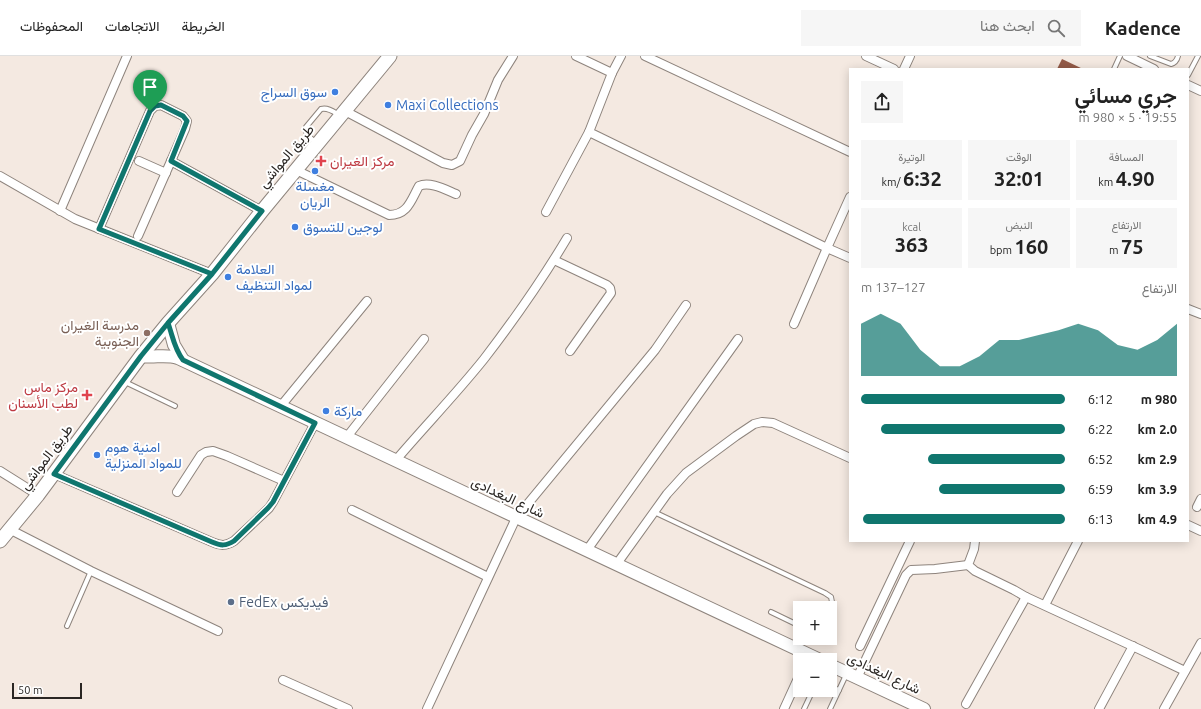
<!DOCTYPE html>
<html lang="ar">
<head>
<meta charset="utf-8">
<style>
	body { margin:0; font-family:Ubuntu,Vazirmatn,sans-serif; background:#f6f6f6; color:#222; direction:rtl; height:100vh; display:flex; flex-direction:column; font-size:15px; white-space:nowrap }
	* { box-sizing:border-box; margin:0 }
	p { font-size:13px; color:#767676 }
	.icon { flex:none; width:22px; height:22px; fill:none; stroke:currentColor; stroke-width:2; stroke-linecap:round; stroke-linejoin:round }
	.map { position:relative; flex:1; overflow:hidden; direction:ltr }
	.side { position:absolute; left:849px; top:12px; width:340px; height:474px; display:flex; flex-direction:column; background:#fff; border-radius:0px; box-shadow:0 2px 10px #0003; direction:rtl }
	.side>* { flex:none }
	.tools { position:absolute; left:793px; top:545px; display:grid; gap:8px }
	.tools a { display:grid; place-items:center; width:44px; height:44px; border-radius:0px; background:#fff; box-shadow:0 2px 10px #0003; font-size:20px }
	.scale { position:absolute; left:12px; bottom:10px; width:70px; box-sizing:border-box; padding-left:4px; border:2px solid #2a2623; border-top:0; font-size:11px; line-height:14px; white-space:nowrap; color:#2a2623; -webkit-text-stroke:3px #fff; paint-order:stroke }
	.pin { position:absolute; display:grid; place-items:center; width:34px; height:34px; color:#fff; margin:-41px -17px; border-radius:50% 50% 50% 0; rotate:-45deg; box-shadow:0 0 4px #0007 }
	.pin .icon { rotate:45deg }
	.round { display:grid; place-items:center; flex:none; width:42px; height:42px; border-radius:0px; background:#f6f6f6 }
	.summary { display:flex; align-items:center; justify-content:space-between; height:68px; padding:0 12px }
	h1 { font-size:22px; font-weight:600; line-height:30px }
	.metrics { display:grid; grid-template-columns:repeat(3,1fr); gap:6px; height:68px; padding:4px 12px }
	.metrics div { display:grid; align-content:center; border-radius:0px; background:#f6f6f6; text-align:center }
	.metrics b { font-size:20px; font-weight:600 }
	.metrics small { font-size:11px; font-weight:400 }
	.metrics p { font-size:11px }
	.chart { height:112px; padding:8px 12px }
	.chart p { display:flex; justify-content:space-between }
	.chart svg { width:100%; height:72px; margin-top:4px; fill:#0f766e; opacity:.7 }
	ul { padding:0 12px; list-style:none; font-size:13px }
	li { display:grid; grid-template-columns:64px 48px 1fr; align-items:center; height:30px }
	li i { height:10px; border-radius:5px; background:#0f766e }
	header { display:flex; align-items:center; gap:24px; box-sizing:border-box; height:56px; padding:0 20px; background:#fff; border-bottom:1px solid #e0e0e0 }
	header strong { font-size:19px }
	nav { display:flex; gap:22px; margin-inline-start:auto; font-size:14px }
	.search { width:280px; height:36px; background:#f6f6f6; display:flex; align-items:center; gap:10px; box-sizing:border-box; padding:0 14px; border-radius:0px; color:#767676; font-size:15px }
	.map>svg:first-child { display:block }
	.building { fill:#935a47 }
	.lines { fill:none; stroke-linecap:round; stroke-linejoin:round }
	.lane-casing { stroke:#8e847d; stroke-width:6 }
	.street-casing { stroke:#8e847d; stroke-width:10 }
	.secondary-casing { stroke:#8e847d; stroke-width:14 }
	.primary-casing { stroke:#8e847d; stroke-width:15 }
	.lane { stroke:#fff; stroke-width:4 }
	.street { stroke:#fff; stroke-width:8 }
	.secondary { stroke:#fff; stroke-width:12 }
	.primary { stroke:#fff; stroke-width:13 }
	.route-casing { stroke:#fff; stroke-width:8 }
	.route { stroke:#0f766e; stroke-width:5 }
	.shop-dot { fill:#3f7fe0; stroke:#fff; stroke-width:1.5 }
	.health-dot { fill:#e0444e; stroke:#fff; stroke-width:1.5 }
	.education-dot { fill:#8d6e63; stroke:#fff; stroke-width:1.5 }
	.service-dot { fill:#5c6f8a; stroke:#fff; stroke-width:1.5 }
	.labels { text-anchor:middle; stroke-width:4; stroke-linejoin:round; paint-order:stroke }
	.shop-label { font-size:14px; fill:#366cbe; stroke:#fff; text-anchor:start }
	.street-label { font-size:14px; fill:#2a2623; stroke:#fff }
	.health-label { font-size:14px; fill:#be3a42; stroke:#fff; text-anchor:start }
	.education-label { font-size:14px; fill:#785e54; stroke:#fff; text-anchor:end }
	.service-label { font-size:14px; fill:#4e5e75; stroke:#fff; text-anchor:start }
</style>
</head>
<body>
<header>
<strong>Kadence</strong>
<div class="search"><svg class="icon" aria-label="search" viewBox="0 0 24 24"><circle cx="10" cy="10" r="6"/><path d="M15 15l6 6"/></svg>ابحث هنا</div>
<nav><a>الخريطة</a><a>الاتجاهات</a><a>المحفوظات</a></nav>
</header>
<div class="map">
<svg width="1201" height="653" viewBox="0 0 1201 653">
	<rect width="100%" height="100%" fill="#f4e9e1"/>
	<path class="building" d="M1062 3 1083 13H1057Z"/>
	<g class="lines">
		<g class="lane-casing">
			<g id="lane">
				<path d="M1150 0 1171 8C1175 7 1177 4 1178 0"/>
				<path d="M1114 13 1120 0"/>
				<path d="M1188 19 1198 0"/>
				<path d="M316 87C311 82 304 78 306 71L321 53C328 51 334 56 339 59"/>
				<path d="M125 326 175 350"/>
				<path d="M654 456 825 537 831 541 832 546 829 552"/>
				<path d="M771 556 800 570"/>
				<path d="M67 570 91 515"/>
				<path d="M830 631 839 634"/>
				<path d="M804 653 813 634"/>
				<path d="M830 653 846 619"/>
			</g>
		</g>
		<g class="street-casing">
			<g id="street">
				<path d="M576 0 612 17"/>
				<path d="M621 0 612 17 589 76 827 192 794 268"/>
				<path d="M645 0 850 96"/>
				<path d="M866 0 894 13"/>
				<path d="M1127 0 1154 13"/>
				<path d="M904 13 910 0"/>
				<path d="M1188 29 1201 35"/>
				<path d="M345 55 443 107 452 109 460 105 472 79 484 58 498 24 513 0"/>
				<path d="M139 105 166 117"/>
				<path d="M296 114 389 159C408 159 411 144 419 130 430 125 446 134 456 138"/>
				<path d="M0 120 75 163 212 218"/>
				<path d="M850 141 827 192 850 202"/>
				<path d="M60 155 127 0"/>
				<path d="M546 156 589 76"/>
				<path d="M99 173 150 55 155 50 161 49 183 60 187 65 185 73 171 105"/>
				<path d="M138 180 171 105 262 155"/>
				<path d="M554 204 607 229 610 232 611 237 570 295"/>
				<path d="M1188 253 1201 258"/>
				<path d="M280 351 367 245"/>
				<path d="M346 382 424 283"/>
				<path d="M396 404C425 370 456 338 484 303 514 264 542 224 567 182"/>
				<path d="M0 415 38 439"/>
				<path d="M54 418 212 486C221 490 226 490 234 485L269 452 273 446 315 367"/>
				<path d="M177 436 201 399 206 396 213 395 227 400 284 425"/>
				<path d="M1197 451 1201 443"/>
				<path d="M352 454 488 521"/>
				<path d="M1188 469 1201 475"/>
				<path d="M9 473 91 515 218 575"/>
				<path d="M975 485 974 493 968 509 975 515 1014 534 1026 541 1141 594 1185 615"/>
				<path d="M587 494 738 283"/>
				<path d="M616 509 667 438 686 417 736 380 754 368 762 366 773 367 850 402"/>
				<path d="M1045 549 1078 485"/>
				<path d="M860 590 910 485"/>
				<path d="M857 622 906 519 911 514 935 513 968 509"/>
				<path d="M283 624 348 653"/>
				<path d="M966 648 1026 541"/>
				<path d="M427 653 516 462 655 294 686 249"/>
				<path d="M784 653 800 618"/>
				<path d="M1099 653 1133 590"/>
				<path d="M1164 653 1201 587"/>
			</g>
		</g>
		<g class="secondary-casing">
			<g id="secondary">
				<path d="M168 267 174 289 183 304"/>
				<path d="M141 300C154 302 166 298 178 302L820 604"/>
				<path d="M830 609 924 653"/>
			</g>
		</g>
		<g class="primary-casing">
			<path id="primary" d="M0 485 38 439 141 300 168 267 212 218 262 155 390 0"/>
		</g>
		<use href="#lane" class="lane"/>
		<use href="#street" class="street"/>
		<use href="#secondary" class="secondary"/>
		<use href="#primary" class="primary"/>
	</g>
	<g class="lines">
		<g class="route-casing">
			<path id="route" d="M150 55 99 173 212 218 168 267C173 281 174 292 183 304L315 367 273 446 268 452 234 485C226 490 221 490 212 486L54 418 141 300 168 267 212 218 262 155 171 105 187 65 183 60 161 49 155 50 150 55"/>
		</g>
		<use href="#route" class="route"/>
	</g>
	<g class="shop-dot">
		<circle cx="335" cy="36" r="4"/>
		<circle cx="388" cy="49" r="4"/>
		<circle cx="315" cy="115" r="4"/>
		<circle cx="295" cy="171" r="4"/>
		<circle cx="228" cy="221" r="4"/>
		<circle cx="326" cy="355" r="4"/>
		<circle cx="97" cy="399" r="4"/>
	</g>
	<g class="health-dot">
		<path d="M319 99h4v4h4v4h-4v4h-4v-4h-4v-4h4z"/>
		<path d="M85 333h4v4h4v4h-4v4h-4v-4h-4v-4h4z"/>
	</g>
	<circle class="education-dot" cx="147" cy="277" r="4"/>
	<circle class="service-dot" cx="231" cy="546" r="4"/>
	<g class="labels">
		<g class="shop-label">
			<text x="327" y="41" text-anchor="end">سوق السراج</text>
			<text x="396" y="54">Maxi Collections</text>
			<text x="315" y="135" text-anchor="middle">مغسلة<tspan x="315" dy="16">الريان</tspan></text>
			<text x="303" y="176">لوجين للتسوق</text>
			<text x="236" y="218">العلامة<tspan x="236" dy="16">لمواد التنظيف</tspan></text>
			<text x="334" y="360">ماركة</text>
			<text x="105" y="396">امنية هوم<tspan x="105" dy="16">للمواد المنزلية</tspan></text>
		</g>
		<g class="street-label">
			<text transform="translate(286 100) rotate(-50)" y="5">طريق المواشي</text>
			<text transform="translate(46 401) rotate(-53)" y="5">طريق المواشي</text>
			<text transform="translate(508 441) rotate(25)" y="5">شارع البغدادى</text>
			<text transform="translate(884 617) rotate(25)" y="5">شارع البغدادى</text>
		</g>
		<g class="health-label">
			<text x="330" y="110">مركز الغيران</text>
			<text x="78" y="336" text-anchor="end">مركز ماس<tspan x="78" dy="16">لطب الأسنان</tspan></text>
		</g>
		<g class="education-label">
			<text x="139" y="274">مدرسة الغيران<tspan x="139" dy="16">الجنوبية</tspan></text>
		</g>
		<g class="service-label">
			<text x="239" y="551">FedEx فيديكس</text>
		</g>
	</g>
</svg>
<div class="tools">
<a>+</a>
<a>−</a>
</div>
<div class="scale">50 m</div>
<div class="pin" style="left:150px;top:55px;background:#1e9e55"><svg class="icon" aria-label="arrive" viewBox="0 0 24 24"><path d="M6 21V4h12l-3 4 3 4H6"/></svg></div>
<section class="side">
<div class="summary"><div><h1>جري مسائي</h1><p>19:55 · 5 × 980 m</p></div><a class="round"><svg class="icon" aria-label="share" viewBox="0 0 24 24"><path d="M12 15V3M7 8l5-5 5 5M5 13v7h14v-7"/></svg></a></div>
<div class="metrics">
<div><p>المسافة</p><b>4.90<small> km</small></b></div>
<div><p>الوقت</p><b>32:01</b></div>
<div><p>الوتيرة</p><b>6:32<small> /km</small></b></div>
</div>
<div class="metrics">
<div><p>الارتفاع</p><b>75<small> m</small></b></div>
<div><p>النبض</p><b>160<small> bpm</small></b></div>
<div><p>kcal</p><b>363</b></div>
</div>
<div class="chart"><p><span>الارتفاع</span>127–137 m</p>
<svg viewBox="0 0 160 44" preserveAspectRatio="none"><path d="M0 44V12L10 6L20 12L30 28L40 38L50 38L60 32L70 22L80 22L90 19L100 16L110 12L120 16L130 25L140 28L150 22L160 12V44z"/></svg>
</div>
<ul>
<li><b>980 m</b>6:12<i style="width:100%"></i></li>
<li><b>2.0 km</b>6:22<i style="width:90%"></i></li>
<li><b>2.9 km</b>6:52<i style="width:67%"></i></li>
<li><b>3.9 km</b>6:59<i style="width:62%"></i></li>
<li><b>4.9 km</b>6:13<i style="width:99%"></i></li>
</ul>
</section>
</div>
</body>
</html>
